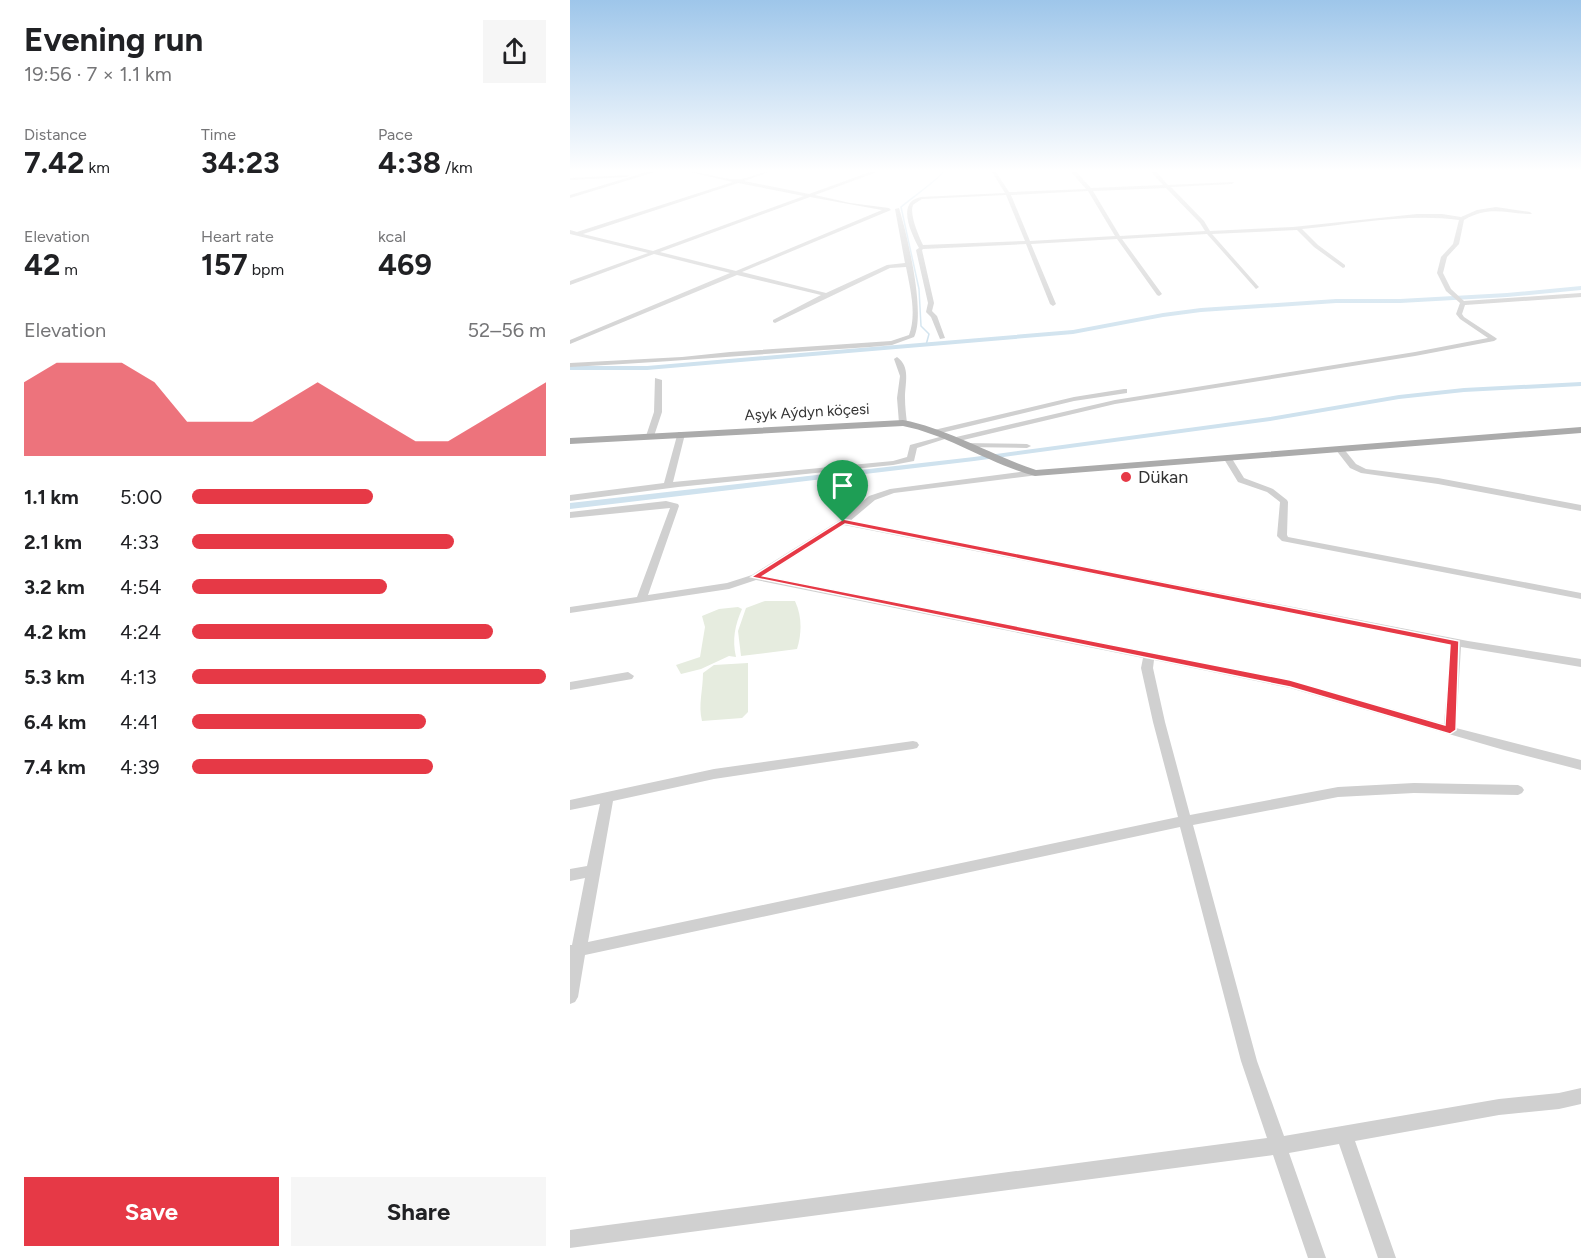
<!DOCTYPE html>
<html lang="en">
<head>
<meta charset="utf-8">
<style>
	body { margin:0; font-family:Figtree,sans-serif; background:#f6f6f6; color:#202124; height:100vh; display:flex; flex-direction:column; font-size:22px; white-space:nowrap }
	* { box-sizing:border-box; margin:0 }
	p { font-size:20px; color:#757577 }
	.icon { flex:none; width:33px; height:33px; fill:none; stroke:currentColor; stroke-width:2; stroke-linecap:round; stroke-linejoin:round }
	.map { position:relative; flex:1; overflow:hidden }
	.sheet { display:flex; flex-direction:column; background:#fff; width:570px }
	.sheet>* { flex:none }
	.pin { position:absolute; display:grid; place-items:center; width:51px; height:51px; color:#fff; margin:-62px -26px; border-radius:50% 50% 50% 0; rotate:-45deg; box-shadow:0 0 6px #0007 }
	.pin .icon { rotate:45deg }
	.round { display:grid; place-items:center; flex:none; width:63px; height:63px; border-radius:0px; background:#f6f6f6 }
	.head { display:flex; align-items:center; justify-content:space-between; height:102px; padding:0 24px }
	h1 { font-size:33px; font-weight:700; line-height:45px }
	.metrics { display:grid; grid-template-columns:repeat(3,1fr); gap:9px; height:102px; padding:6px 24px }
	.metrics div { display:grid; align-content:center }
	.metrics b { font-size:30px; font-weight:700 }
	.metrics small { font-size:16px; font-weight:400 }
	.metrics p { font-size:16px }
	.chart { height:168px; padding:12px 24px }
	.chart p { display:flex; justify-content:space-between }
	.chart svg { width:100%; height:108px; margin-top:6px; fill:#e63946; opacity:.7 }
	.cta { display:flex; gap:12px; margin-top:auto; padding:12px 24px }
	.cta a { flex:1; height:69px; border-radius:0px; background:#e63946; color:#fff; font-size:24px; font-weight:700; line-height:69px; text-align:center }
	.cta a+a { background:#f6f6f6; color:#202124 }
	ul { padding:0 24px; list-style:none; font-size:20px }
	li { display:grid; grid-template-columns:96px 72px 1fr; align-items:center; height:45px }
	li i { height:15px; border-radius:8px; background:#e63946 }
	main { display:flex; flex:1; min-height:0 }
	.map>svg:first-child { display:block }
	.green { fill:#e6ecdf }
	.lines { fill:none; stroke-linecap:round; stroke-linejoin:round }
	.stream { stroke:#cfe2ee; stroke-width:1.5 }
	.canal { fill:#cfe2ee; fill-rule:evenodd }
	.minor { fill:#d0d0d0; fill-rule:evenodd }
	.major { fill:#ababab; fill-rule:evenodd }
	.route { fill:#e63946; stroke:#fff; stroke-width:1.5; fill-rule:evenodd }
	.poi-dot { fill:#e63946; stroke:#fff; stroke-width:2 }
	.labels { text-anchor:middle; stroke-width:6; stroke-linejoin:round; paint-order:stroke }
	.far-street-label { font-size:15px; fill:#333; stroke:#fff }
	.poi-label { font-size:18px; fill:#333; stroke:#fff; text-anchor:start }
</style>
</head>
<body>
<main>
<section class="sheet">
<div class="head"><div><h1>Evening run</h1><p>19:56 · 7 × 1.1 km</p></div><a class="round"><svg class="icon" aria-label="share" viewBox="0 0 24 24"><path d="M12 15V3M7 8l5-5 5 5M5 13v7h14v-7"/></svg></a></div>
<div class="metrics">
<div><p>Distance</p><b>7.42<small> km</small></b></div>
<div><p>Time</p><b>34:23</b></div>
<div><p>Pace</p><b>4:38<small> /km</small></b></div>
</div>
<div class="metrics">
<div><p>Elevation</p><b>42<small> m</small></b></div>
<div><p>Heart rate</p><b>157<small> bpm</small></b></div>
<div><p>kcal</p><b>469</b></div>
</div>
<div class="chart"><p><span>Elevation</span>52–56 m</p>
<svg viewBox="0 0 160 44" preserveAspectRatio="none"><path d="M0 44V14L10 6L20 6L30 6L40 14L50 30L60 30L70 30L80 22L90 14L100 22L110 30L120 38L130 38L140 30L150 22L160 14V44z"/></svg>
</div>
<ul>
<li><b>1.1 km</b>5:00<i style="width:51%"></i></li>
<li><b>2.1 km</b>4:33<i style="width:74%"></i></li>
<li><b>3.2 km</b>4:54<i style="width:55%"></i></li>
<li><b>4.2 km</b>4:24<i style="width:85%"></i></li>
<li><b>5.3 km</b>4:13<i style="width:100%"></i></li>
<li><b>6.4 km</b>4:41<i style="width:66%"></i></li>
<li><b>7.4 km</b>4:39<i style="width:68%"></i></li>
</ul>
<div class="cta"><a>Save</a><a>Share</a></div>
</section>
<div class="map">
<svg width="1011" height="1258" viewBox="0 0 1011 1258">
	<rect width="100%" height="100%" fill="#fff"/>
	<g class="green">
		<path d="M195 601H225C232 616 232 633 227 649L171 656 168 631 176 608Z"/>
		<path d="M168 607 172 609C165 625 162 639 166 657L159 656 131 669 111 674 106 665 130 657 135 627 132 616 149 609Z"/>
		<path d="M178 663V712L172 718 132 721C128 705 133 690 133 673L144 665Z"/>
	</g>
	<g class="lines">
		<path class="stream" d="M356 345 359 334 351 326 349 289 331 207C340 199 369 179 373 172"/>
		<g class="canal">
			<path d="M1011 286V290L937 297 830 303H766L631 312 593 317 503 334 77 370H0V366H77L503 330 593 313 631 308 766 299H830L937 293Z"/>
			<path d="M1011 382V386L894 392 829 399 700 421 404 461 0 509V503L404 457 700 417 829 395 894 388Z"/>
		</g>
		<g class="minor">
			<path d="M77 172H85L0 198V195Z"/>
			<path d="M120 172C135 172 157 181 170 179 180 178 188 172 199 172L174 181 239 194 300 172H307L245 195 280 203 319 208 321 210 172 272 256 293 317 265 335 263 325 209 329 208C337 234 356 313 344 337L322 345 300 347C200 353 100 362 0 367V363L112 357 160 352 321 341 339 335C347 314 340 288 336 267L320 268 205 323 203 322V320L251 295 167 275 0 344V340L160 273 84 254 0 285V281L78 253 0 234V230L7 232 163 182ZM168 183 234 196 83 251 13 234ZM240 197 312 210 166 271 90 252Z"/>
			<path d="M422 172H426L439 192 516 189 501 172H506L521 188 593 185 581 172H586L598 185 664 182 662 184 601 187 634 221 640 231 723 227 847 214H872L891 217 907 210 926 207 960 212 962 214C935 214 920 205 894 220L889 244 877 257 873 273 881 289 894 301 1011 293V297L895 305 892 314 894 317 926 338 927 339 924 341 845 356 545 404 385 442H382V438L545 400 845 352 918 338 890 319 886 314 890 303 876 291 867 273 871 257 883 244 889 220C840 213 782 224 732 229L748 245 775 265V267L773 268 744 247 727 230 642 234 688 286 689 287 686 289 637 234 552 239 592 294 589 296 587 295 547 239 461 244 486 304 483 306 480 304 456 244 353 249 352 250 364 303 362 311 367 316 375 338 370 339 361 317 356 312 358 303 346 250 349 248C343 237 333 216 339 205 341 200 347 198 351 197L435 193ZM596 188 630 223 635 231 550 236 523 191ZM518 191 545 236 460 241 441 195ZM436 195 455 241 353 245C349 237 339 214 343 205 345 203 349 201 352 199Z"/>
			<path d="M59 175 57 177 0 180V178Z"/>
			<path d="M327 357C341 367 335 383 335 398 335 406 336 415 337 423L333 425 329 423 327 398 330 376 324 359Z"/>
			<path d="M85 378 92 380V412L84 436 80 438 76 436 84 412Z"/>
			<path d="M554 389H557V393L504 401 367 434 363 432 364 430 504 397Z"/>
			<path d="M108 432H114L115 434 103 482 323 461 337 457 340 445 377 435 381 437 347 448 344 461 323 465 108 487 0 501V495L94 483Z"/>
			<path d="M392 443 457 444 461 446 457 448 395 447 391 445Z"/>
			<path d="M767 448H773L786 464 796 469 868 478 1011 505V511L868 484 791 473 780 468 766 450Z"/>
			<path d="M655 457H661L674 478 703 489 717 500 718 502 717 535 718 537 1011 593V599L712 541 707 536 710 502 697 492 668 482 654 459Z"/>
			<path d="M465 470 468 471V475L324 493 305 500 280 521 898 641 1011 659V667L891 647 886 728 1011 760V770L934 750 720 688 584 660 583 668 595 722 620 815 768 787 844 783 948 785 952 787 954 790 952 793 948 795 844 793 768 797 623 825 687 1061 714 1136 929 1099 989 1093 1011 1088V1104L989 1109 929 1115 785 1141 826 1258H808L769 1144 719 1153 756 1258H738L703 1155 0 1248V1230L697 1138 671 1061 610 827 15 955 8 997 5 1002 0 1004V945H2L15 878 0 881V869L17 866 30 804 0 810V800L144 769 343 741 347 742 349 745 347 748 343 749 144 779 43 801 18 942 608 817 583 722 571 668 573 658 186 580 159 589 0 613V607L67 597 100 508 0 518V512L96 501 108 504 109 506 78 595 157 583 182 575 270 520 299 496 320 489ZM274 525 881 645 874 724 720 680 194 576Z"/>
			<path d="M58 672 64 676 62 679 0 690V682Z"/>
		</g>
		<path class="major" d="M333 420C379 429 421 455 466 470L1011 427V433L465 476C419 464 379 435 333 426L0 444V438Z"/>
	</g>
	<linearGradient id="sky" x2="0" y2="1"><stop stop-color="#9ec6ea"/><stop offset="0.49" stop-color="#fff"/><stop offset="1" stop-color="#fff" stop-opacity="0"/></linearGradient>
	<rect width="1011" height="348" fill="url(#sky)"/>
	<path class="route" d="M273 519 889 641 886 730 880 734 720 687 181 577ZM275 524 880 645 875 725 720 680 193 576Z"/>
	<circle class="poi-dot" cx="556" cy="477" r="6"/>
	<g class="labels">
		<g class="far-street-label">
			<text transform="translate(237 412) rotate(-3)" y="5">Aşyk Aýdyn köçesi</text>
		</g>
		<g class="poi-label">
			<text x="568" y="483">Dükan</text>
		</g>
	</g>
</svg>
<div class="pin" style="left:273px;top:522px;background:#1e9e55"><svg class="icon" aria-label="arrive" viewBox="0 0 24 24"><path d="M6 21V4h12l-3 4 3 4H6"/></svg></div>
</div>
</main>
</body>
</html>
